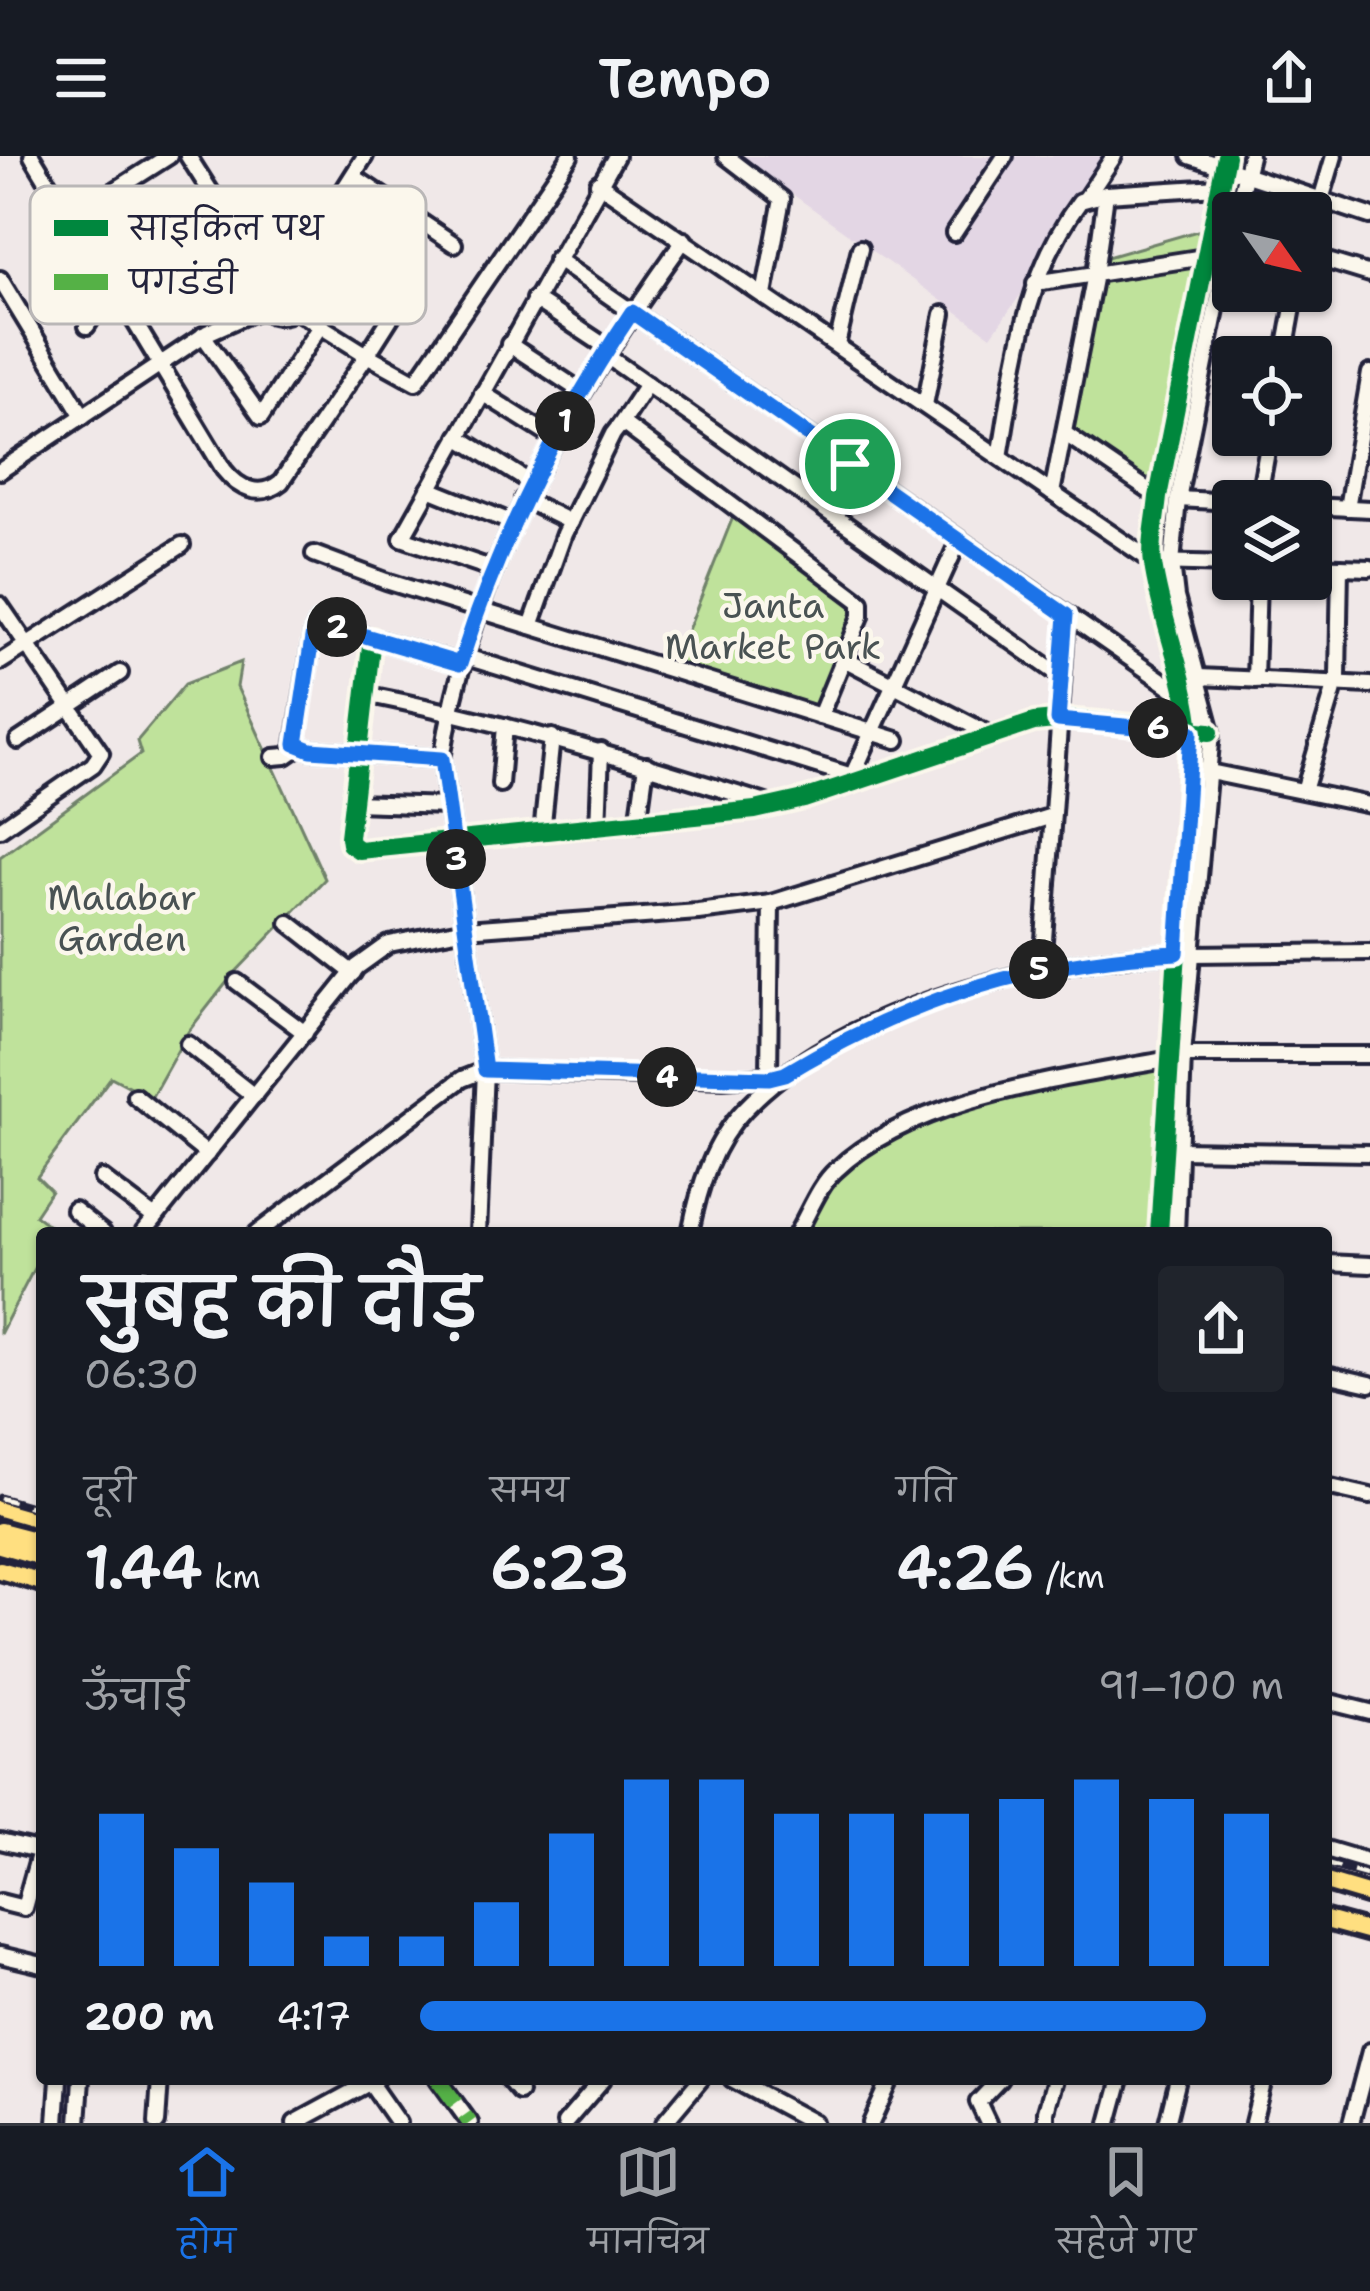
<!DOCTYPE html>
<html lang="hi">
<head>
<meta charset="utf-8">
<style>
	body { margin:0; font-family:"Shantell Sans","Playpen Sans Deva",sans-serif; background:#20242c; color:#f1f3f6; height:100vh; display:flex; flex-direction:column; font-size:45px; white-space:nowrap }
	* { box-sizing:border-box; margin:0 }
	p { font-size:39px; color:#9ea1a6 }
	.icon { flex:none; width:66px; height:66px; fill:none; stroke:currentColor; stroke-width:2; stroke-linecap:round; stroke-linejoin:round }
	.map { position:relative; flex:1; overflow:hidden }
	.sheet { position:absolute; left:36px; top:1071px; width:1296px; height:858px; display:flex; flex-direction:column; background:#171b24; border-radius:12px; box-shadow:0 3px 9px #0004 }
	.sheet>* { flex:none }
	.needle { width:78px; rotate:124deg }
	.fabs { position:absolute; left:1212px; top:36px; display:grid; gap:24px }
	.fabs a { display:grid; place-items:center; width:120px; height:120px; border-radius:12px; background:#171b24; box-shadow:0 3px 9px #0004; font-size:60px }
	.pin { position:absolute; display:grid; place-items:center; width:102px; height:102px; color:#fff; margin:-51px; border:6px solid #fff; border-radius:50%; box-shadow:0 3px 12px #0007 }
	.km { position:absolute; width:60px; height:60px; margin:-30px; border-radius:50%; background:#222; color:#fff; font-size:33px; line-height:60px; text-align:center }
	.round { display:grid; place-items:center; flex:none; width:126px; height:126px; border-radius:12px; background:#20242c }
	.summary { display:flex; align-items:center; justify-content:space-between; height:204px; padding:0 48px }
	h1 { font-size:66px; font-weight:600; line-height:90px }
	.stats { display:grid; grid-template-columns:repeat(3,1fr); gap:18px; height:204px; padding:12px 48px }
	.stats div { display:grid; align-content:center }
	.stats b { font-size:60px; font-weight:600 }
	.stats small { font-size:33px; font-weight:400 }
	.stats p { font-size:33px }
	.chart { height:336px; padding:24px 48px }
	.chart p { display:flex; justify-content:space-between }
	.chart svg { width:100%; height:216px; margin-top:12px; stroke:#1a73e8; stroke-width:6 }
	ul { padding:0 48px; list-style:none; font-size:39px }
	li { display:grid; grid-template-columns:192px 144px 1fr; align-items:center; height:90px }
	li i { height:30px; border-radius:15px; background:#1a73e8 }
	header { display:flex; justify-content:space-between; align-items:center; height:156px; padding:0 48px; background:#171b24; font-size:54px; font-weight:600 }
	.tab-bar { display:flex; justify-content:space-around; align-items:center; height:168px; border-top:3px solid #363941; background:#171b24; font-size:33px; color:#9ea1a6 }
	.tab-bar a { display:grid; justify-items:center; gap:6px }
	.tab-bar .on { color:#1a73e8 }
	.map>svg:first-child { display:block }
	.built { fill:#e3d6e4 }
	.green { fill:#bfe29b; stroke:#70826b; stroke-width:3 }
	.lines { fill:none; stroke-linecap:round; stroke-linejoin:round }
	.minor-casing { stroke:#22223b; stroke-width:22 }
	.major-casing { stroke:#22223b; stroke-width:26 }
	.minor { stroke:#fbf7ec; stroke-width:14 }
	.major { stroke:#ffdf80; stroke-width:16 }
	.rail-casing { stroke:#22223b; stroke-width:9 }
	.rail { stroke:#fbf7ec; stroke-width:4.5; stroke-dasharray:14; stroke-linecap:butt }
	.quiet { stroke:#55b146; stroke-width:15; stroke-dasharray:30 15; stroke-linecap:butt }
	.cycleway-casing { stroke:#fbf7ec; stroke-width:26 }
	.cycleway { stroke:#00873e; stroke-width:18 }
	.route-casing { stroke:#fff; stroke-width:24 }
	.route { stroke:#1a73e8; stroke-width:15 }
	.labels { text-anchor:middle; stroke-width:9; stroke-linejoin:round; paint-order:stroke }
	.park-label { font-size:36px; fill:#495253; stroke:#fbf7ec }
	.key { fill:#fbf7ec; stroke:#bab7b7; stroke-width:3 }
	.key-label { font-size:33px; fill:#22223b }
</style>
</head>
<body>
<header><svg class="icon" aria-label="menu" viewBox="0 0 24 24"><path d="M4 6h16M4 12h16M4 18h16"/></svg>Tempo<svg class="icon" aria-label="share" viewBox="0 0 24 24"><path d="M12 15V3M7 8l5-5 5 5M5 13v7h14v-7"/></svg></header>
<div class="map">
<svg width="1370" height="1967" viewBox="0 0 1370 1967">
	<rect width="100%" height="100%" fill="#f0e8e8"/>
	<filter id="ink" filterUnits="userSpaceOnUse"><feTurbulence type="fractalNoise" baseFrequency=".00833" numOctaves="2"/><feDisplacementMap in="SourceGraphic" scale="24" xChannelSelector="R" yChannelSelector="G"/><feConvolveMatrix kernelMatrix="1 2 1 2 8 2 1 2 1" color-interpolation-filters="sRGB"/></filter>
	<g filter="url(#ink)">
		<path class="built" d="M739 0H1120L991 180Z"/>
		<g class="green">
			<path d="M1211 71 1158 341 1064 277 1097 104Z"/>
			<path d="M737 351 863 452 820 560 672 514Z"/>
			<path d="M241 506 237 531 325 723 231 821 188 876 151 942 111 921 37 1021 51 1035 35 1059 55 1074 42 1077V1097L0 1178V701L141 598 137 585 185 528Z"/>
			<path d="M1170 903 1158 1077H797L832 1017 857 996 990 938Z"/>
		</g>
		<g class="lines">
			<g class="minor-casing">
				<g id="minor">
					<path d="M32 0 70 63 169 0"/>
					<path d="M188 0 265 121"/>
					<path d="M726 0 782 43 764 139"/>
					<path d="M1190 0 1370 60"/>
					<path d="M353 20 454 88"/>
					<path d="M598 27 1153 406 1233 408"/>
					<path d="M1086 42 1114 0"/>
					<path d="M1321 44 1334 0"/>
					<path d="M1236 57 1250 0"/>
					<path d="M324 65 414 125 367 199 416 226 570 0"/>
					<path d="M954 77 1005 0"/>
					<path d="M243 87 131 160 224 314C239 333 260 343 281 326L367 199 295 154"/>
					<path d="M1311 100 1370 118"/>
					<path d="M556 103 1187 542"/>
					<path d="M46 113 70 106 89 124"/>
					<circle cx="279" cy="138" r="22"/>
					<path d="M294 122 311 85 365 0"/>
					<path d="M0 123 83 260"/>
					<path d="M1035 127 1095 118 1106 38"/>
					<path d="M534 143 608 192"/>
					<path d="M87 170 99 151 89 124 214 41"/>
					<path d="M203 179 261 261 320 170"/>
					<path d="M509 188 582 236"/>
					<path d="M837 189 860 92"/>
					<path d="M604 198 1061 520"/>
					<path d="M1284 201 1296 135"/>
					<path d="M482 237 555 283"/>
					<path d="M925 249 943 158"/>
					<path d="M620 269 647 228"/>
					<path d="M1064 277 1158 341"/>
					<path d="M458 281 531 327"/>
					<path d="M1000 301C1016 209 1023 122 1080 45L1106 38 1218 31"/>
					<path d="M0 315 207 177 261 153"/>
					<path d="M429 333 513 367"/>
					<path d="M1052 337 1095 118 1204 101"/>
					<path d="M523 343 570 366"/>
					<path d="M1178 343 1233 346"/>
					<path d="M1258 345 1270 279"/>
					<path d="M1311 350 1370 353"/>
					<path d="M1347 352 1370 217"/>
					<path d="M314 398 386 425 897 584"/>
					<path d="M1311 410 1370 412"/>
					<path d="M493 413 402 382 616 0"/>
					<path d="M0 449 101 597 93 609 0 673"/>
					<path d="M531 470 564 378 613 278 620 269H625L861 446V460L820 560"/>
					<path d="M372 482 349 681 350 688 359 694 755 654 804 643 1034 566 1066 563 1212 576"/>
					<path d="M463 500 852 620"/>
					<path d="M844 503 991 579"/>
					<path d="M0 506 182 389"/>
					<path d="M1199 521 1370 529"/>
					<path d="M1255 524 1258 423"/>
					<path d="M364 538C503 565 635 606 769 648"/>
					<path d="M18 585 120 517"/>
					<path d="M274 601 286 600 299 591"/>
					<path d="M442 603 311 594 295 588 313 476 318 466 461 508"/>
					<path d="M1200 614 1370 649"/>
					<path d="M849 627 959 384"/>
					<path d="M500 628 505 570"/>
					<path d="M1304 635 1338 520 1340 411"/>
					<path d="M353 647 449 650"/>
					<path d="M638 668 646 609"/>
					<path d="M598 672 601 595"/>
					<path d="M542 677 552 581"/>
					<path d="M289 767 353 817"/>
					<path d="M1191 798 1370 796"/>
					<path d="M1042 812 1067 459"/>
					<path d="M237 826 305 877"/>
					<path d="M188 888 254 940"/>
					<path d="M1183 899H1370"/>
					<path d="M769 921 771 747"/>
					<path d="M135 940 207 998"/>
					<path d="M1179 994 1370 997"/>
					<path d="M102 1022 155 1062"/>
					<path d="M74 1054 103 1077"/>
					<path d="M143 1077 357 811 389 788 466 773 698 756 771 747 1052 660"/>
					<path d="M257 1077 462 923 485 914 723 923 780 919"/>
					<path d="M478 1077 485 914 442 603C473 406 569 244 684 84"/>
					<path d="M690 1077C699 1032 712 987 745 953 844 850 1040 803 1177 797"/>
					<path d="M797 1077C809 1057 819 1029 836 1014 913 940 1069 922 1170 903"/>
					<path d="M1159 1077 1191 576C1186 518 1161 465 1153 408 1150 387 1156 363 1158 341L1226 0"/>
					<path d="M1176 1077 1183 899 1212 576 1176 441 1172 407 1178 343 1233 68"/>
					<path d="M1326 1107 1370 1109"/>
					<path d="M1326 1218 1370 1228"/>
					<path d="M1326 1330 1370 1340"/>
					<path d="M1326 1545 1370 1556"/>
					<path d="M0 1685 42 1695"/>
					<path d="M1326 1693 1370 1706"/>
					<path d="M0 1746 24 1752 40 1695"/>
					<path d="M0 1799 42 1809"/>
					<path d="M438 1923 470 1967"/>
					<path d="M508 1923 519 1936"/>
					<path d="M732 1923 814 1967"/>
					<path d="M370 1927 398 1967"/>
					<path d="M56 1967 59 1923"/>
					<path d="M78 1967 81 1923"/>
					<path d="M157 1967 160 1923"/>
					<path d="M295 1967 376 1923"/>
					<path d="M565 1967 603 1923"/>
					<path d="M664 1967 701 1923"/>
					<path d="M871 1967 891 1923"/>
					<path d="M988 1967 978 1946 1000 1923"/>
					<path d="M1046 1967V1955L1055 1923"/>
					<path d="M1109 1967 1121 1923"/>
					<path d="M1167 1967 1178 1923"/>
					<path d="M1253 1967 1264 1923"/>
					<path d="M1351 1967 1370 1895"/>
				</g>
			</g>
			<g class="major-casing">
				<g id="major">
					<path d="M0 1352 42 1364"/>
					<path d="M0 1375 42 1386"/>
					<path d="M0 1389 42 1401"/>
					<path d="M0 1414 42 1426"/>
					<path d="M1326 1726 1370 1739"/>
					<path d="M1326 1764 1370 1776"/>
				</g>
			</g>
			<use href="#minor" class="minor"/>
			<use href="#major" class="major"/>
			<g class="rail-casing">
				<g id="rail">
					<path d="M0 1342 42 1354"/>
					<path d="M1326 1708 1370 1720"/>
				</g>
			</g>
			<use href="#rail" class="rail"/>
			<path class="quiet" d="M438 1923 470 1967"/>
			<g class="cycleway-casing">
				<g id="cycleway">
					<path d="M372 482 349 681 350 688 359 694 755 654 804 643 1034 566 1066 563 1210 576"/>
					<path d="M1159 1077 1191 576C1186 518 1161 465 1153 408 1150 387 1156 363 1158 341L1226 0"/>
				</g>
			</g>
			<use href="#cycleway" class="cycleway"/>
		</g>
	</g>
	<g class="lines" filter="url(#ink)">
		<g class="route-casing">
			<path id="route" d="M632 156 1066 459 1058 564 1191 576 1177 797C1032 804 909 843 785 918L769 922 485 914 442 603 311 594 296 588 313 476 318 466 460 508C500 382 558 266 632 156Z"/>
		</g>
		<use href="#route" class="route"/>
	</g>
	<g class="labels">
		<g class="park-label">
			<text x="773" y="462">Janta<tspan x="773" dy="41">Market Park</tspan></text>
			<text x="122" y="754">Malabar<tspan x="122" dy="41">Garden</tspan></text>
		</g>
	</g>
	<rect x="30" y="30" width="396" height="138" rx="18" class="key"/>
	<rect x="54" y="64" width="54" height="16" fill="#00873e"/>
	<rect x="54" y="118" width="54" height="16" fill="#55b146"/>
	<g class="key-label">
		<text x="129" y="84">साइकिल पथ</text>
		<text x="129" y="138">पगडंडी</text>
	</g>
</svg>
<div class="fabs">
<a><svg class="needle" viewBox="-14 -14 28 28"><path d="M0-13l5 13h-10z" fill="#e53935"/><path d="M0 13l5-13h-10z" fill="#9ea1a6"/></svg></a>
<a><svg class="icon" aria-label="locate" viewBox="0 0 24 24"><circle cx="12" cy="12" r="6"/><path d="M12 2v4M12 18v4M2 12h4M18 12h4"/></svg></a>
<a><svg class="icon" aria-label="layers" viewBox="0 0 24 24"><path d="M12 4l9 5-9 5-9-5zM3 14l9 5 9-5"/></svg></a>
</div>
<div class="pin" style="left:850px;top:308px;background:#1e9e55"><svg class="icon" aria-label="arrive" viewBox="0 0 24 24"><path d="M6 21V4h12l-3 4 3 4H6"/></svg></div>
<b class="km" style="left:565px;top:265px">1</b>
<b class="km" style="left:337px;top:471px">2</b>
<b class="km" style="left:456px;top:703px">3</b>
<b class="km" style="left:667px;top:921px">4</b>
<b class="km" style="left:1039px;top:813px">5</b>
<b class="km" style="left:1158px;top:572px">6</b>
<section class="sheet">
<div class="summary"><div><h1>सुबह की दौड़</h1><p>06:30</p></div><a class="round"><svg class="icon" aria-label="share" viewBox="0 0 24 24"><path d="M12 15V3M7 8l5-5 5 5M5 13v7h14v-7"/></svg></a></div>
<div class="stats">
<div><p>दूरी</p><b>1.44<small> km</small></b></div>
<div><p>समय</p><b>6:23</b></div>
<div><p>गति</p><b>4:26<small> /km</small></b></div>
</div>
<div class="chart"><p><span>ऊँचाई</span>91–100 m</p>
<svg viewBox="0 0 160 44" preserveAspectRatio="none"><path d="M5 44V13M15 44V20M25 44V27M35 44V38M45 44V38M55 44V31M65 44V17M75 44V6M85 44V6M95 44V13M105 44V13M115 44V13M125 44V10M135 44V6M145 44V10M155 44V13"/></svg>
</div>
<ul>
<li><b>200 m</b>4:17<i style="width:91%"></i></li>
</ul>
</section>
</div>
<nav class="tab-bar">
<a class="on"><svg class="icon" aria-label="home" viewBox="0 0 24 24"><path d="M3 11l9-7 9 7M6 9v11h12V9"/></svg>होम</a>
<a><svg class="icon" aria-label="map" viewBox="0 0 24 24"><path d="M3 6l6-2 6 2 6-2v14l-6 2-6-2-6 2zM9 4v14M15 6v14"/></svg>मानचित्र</a>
<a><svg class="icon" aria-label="saved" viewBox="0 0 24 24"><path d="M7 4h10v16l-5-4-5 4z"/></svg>सहेजे गए</a>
</nav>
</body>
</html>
